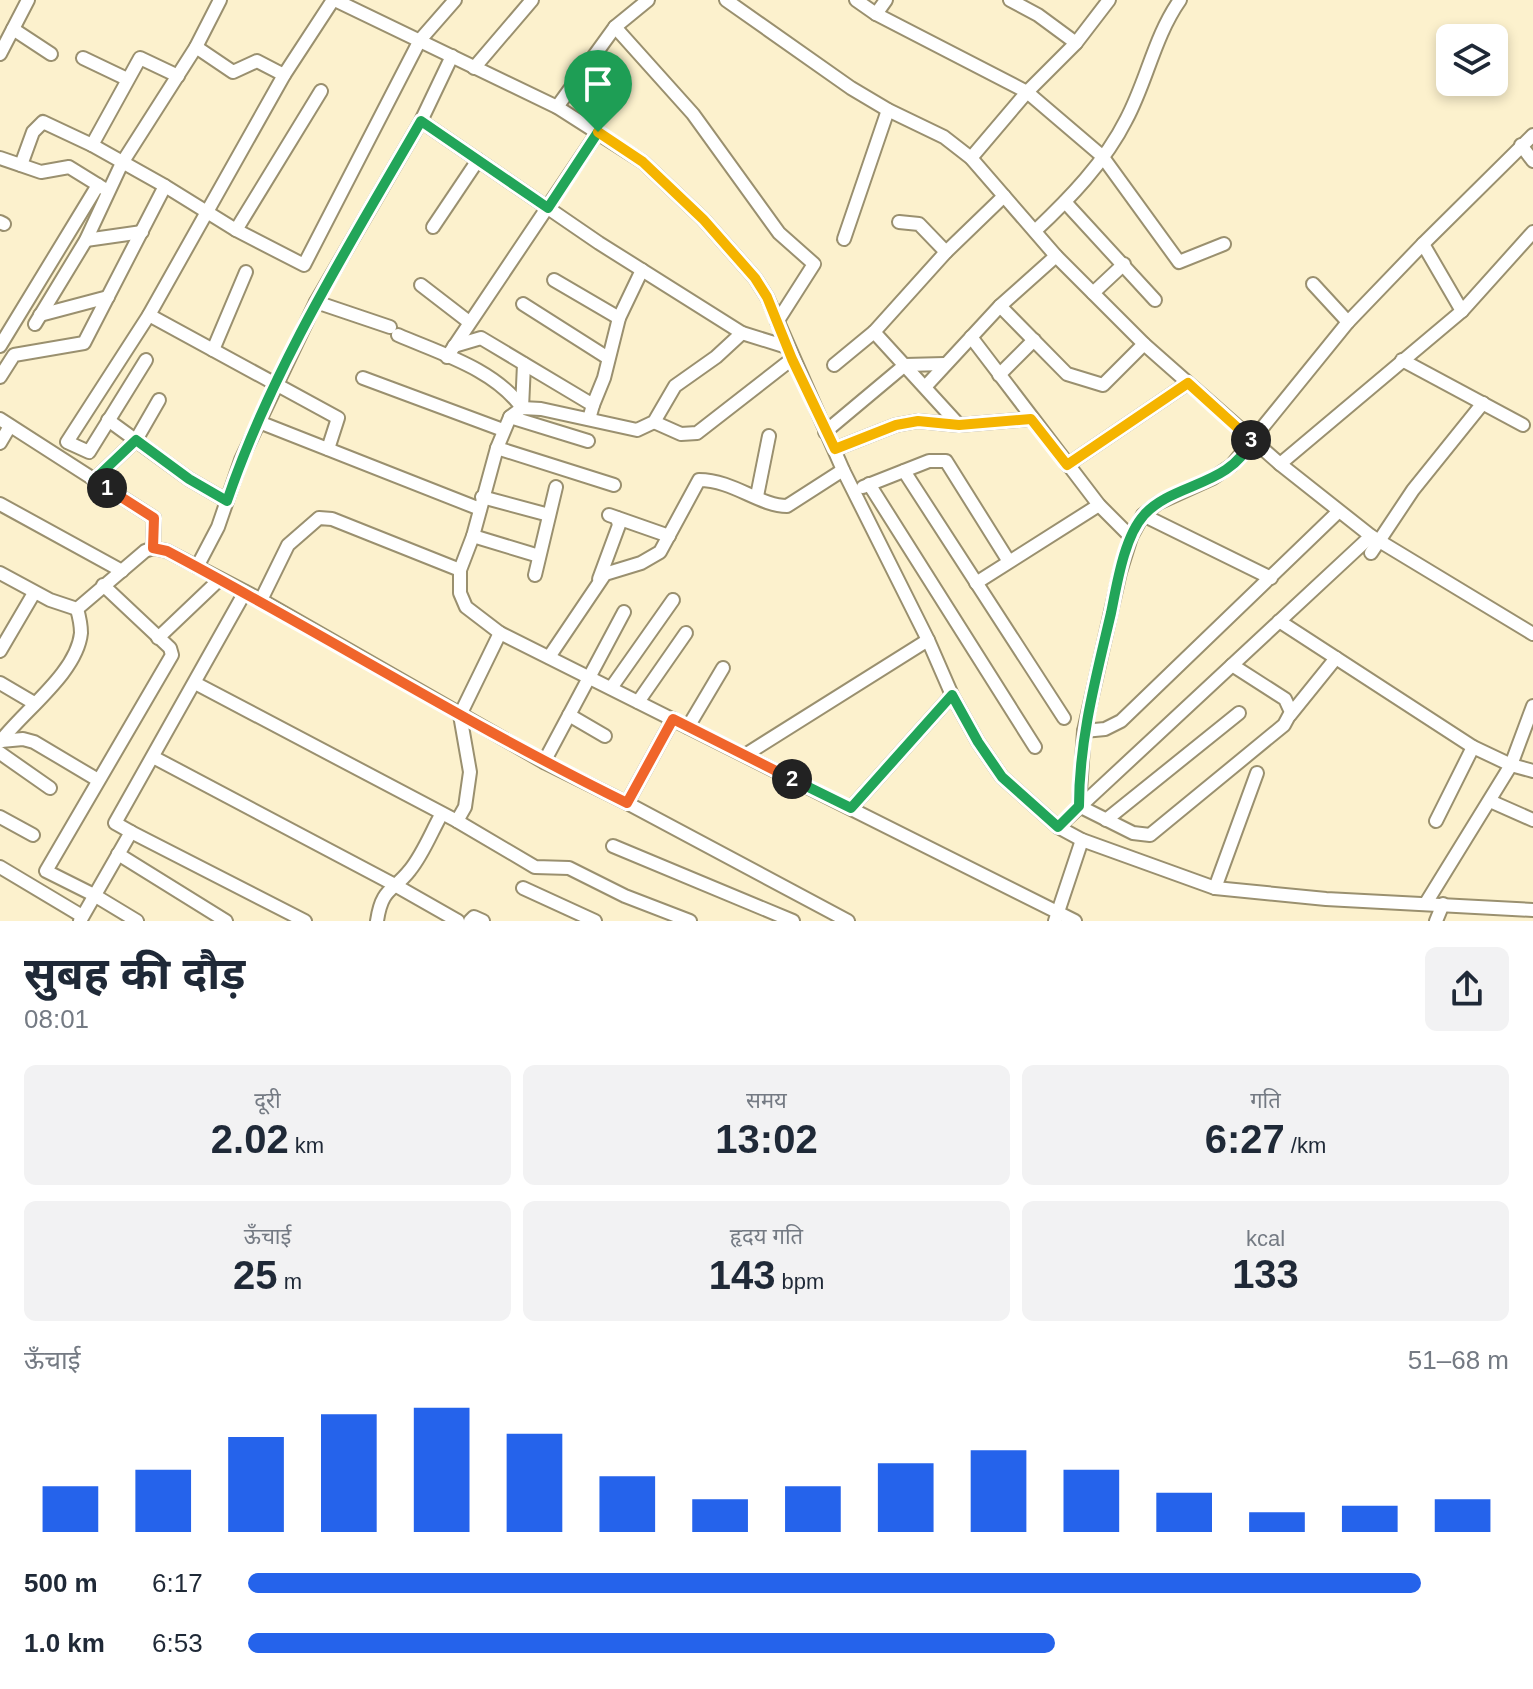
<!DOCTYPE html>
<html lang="hi">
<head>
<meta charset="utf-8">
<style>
	body { margin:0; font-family:Arial,"Noto Sans Devanagari",sans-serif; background:#f2f2f3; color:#1f2937; height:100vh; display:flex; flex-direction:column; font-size:30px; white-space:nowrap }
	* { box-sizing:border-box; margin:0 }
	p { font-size:26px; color:#747a83 }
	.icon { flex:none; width:44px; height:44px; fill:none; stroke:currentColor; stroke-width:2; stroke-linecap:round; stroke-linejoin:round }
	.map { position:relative; height:921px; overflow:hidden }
	.panel { display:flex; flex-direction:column; background:#fff; flex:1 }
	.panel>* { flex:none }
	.tools { position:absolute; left:1436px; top:24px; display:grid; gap:16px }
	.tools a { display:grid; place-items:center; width:72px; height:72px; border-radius:12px; background:#fff; box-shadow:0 4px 12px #0003; font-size:40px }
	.pin { position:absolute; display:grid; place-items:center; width:68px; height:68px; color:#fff; margin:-82px -34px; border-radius:50% 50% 50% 0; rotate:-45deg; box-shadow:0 0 8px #0007 }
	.pin .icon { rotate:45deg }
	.km { position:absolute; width:40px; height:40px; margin:-20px; border-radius:50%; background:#222; color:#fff; font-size:22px; line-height:40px; text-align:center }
	.round { display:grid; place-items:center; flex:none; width:84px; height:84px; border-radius:12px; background:#f2f2f3 }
	.summary { display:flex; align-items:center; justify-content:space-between; height:136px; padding:0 24px }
	h1 { font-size:44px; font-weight:700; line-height:60px }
	.metrics { display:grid; grid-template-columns:repeat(3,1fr); gap:12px; height:136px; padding:8px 24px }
	.metrics div { display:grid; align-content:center; border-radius:12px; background:#f2f2f3; text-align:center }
	.metrics b { font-size:40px; font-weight:700 }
	.metrics small { font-size:22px; font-weight:400 }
	.metrics p { font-size:22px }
	.chart { height:224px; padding:16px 24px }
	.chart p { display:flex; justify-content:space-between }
	.chart svg { width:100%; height:144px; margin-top:8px; stroke:#2563eb; stroke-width:6 }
	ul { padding:0 24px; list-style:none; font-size:26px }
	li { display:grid; grid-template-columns:128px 96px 1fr; align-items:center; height:60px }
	li i { height:20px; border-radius:10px; background:#2563eb }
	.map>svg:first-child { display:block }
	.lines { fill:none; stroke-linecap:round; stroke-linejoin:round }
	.minor-casing { stroke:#9a906f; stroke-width:16 }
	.minor { stroke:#fff; stroke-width:12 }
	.split-1-casing { stroke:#fff; stroke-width:16 }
	.split-2-casing { stroke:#fff; stroke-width:16 }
	.split-3-casing { stroke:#fff; stroke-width:16 }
	.split-4-casing { stroke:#fff; stroke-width:16 }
	.split-1 { stroke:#22a559; stroke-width:10 }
	.split-2 { stroke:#f0652b; stroke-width:10 }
	.split-3 { stroke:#22a559; stroke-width:10 }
	.split-4 { stroke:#f5b400; stroke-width:10 }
</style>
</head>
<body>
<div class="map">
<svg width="1533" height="921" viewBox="0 0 1533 921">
	<rect width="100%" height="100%" fill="#fcf1cd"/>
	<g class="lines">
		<g class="minor-casing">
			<g id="minor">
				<path d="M335 0 557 107 643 162 703 219 755 278 767 297 843 470 928 640 952 695 978 742 1002 777 1058 827 1082 840 1215 888 1326 899 1533 910"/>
				<path d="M726 0 851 88 888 110 944 137 971 158 1056 256 1144 344 1280 464 1371 536 1533 634"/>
				<path d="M856 0 876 14 1027 92 971 158"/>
				<path d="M1010 0 1038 15 1076 43"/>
				<path d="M1109 0 1076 43 1027 92 1102 156 1179 262 1224 244"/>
				<path d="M876 14 886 0"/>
				<path d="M615 27 693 114 779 233 814 264 777 322"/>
				<path d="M13 29 51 54"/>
				<path d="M196 47 233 72 257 61 284 75"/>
				<path d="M0 54 28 0"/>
				<path d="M83 58 127 79"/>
				<path d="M474 68 532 0"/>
				<path d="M178 76 140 58 92 145 165 186 236 230 304 265 420 40 455 0"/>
				<path d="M557 107 615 27 648 0"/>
				<path d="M421 121 599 243 742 333 787 347"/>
				<path d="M1521 145 1533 161"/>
				<path d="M0 158 41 172 69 167 103 188"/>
				<path d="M21 165 33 132 43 122 92 145"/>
				<path d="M1065 202 1155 300"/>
				<path d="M0 222 4 224"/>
				<path d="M899 222 919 224 946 252"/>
				<path d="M433 227 478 160"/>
				<path d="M236 230 321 91"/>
				<path d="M1035 231C1069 199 1105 162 1126 120 1147 81 1154 37 1180 0"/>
				<path d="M844 239 888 110"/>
				<path d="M86 240 142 232"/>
				<path d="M1423 244 1462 311"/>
				<path d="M554 280 619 318"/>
				<path d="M1313 284 1348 322"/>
				<path d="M421 285 469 322"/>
				<path d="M1093 293 1124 264"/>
				<path d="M316 302 390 327"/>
				<path d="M523 304 608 358"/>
				<path d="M1000 306 1067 374 1103 385 1144 344"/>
				<path d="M40 315 108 297"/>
				<path d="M149 315 338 418 328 449"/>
				<path d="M35 324 86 240 122 163 196 47 220 0"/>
				<path d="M874 332 959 425 1031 419"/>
				<path d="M742 333 716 357 675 386 654 422 637 430 541 409 522 408 510 417 497 448 473 536 460 570V593L466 607 500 633 1075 921"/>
				<path d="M398 335C439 353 495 369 522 408"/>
				<path d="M971 337 1099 505 1131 537"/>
				<path d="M0 346 98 185"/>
				<path d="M454 346 481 338 593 405 589 419"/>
				<path d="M213 350 246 272"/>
				<path d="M447 357 598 132"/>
				<path d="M146 360 89 452 67 442 149 315 284 75 333 0"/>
				<path d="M1402 360 1523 425"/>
				<path d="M834 365 874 332 946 252 1004 196"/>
				<path d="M999 375 1034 340"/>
				<path d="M0 377 14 355 84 343 165 186"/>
				<path d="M363 378 503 430"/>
				<path d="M926 386 1000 306 1056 256"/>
				<path d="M593 405 604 378 619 318 642 270"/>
				<path d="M522 408 524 364"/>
				<path d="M510 417 588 441"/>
				<path d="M0 419 154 518 153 548"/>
				<path d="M108 420 189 479 227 501"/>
				<path d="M259 422 480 509"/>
				<path d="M654 422 681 434 697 433 792 359"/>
				<path d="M825 432 905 365 945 364"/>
				<path d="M0 443 10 426"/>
				<path d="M497 448 614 485"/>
				<path d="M835 449 896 425 918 421 959 425"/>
				<path d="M1280 464 1462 311 1533 232"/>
				<path d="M1067 465 1188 383"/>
				<path d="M904 471 1064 718"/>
				<path d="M94 480 136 440 159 400"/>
				<path d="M869 484 1035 747"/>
				<path d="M863 487 929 461H946L1008 560"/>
				<path d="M757 496 769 436"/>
				<path d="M482 497 549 515"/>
				<path d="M0 504 122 571"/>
				<path d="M609 515 669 536"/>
				<path d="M1143 515 1271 578"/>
				<path d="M473 536 539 556"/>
				<path d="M1371 553 1413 490 1483 403"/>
				<path d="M197 567 218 527 241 460 316 302 421 121 452 56"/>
				<path d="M0 573 50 600 77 609 145 551 153 548 167 551 261 600 544 762 627 803 848 921"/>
				<path d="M535 575 556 487"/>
				<path d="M599 579 619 525 617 518"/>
				<path d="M976 583 1099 505"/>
				<path d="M103 585 170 648 172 655 46 871 94 895 137 921"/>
				<path d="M261 600 288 545 319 518 332 519 460 570"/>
				<path d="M1279 621 1473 747 1511 765 1533 771"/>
				<path d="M158 638 220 579"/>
				<path d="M0 651 34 593"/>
				<path d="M549 657 605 574 641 563 660 552 699 480C733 480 760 506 787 506L843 470"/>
				<path d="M1232 665 1285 699 1291 712 1284 725 1150 835 1133 833 1079 806 1084 731 1120 572 1131 537 1143 515 1158 503 1213 478 1232 465 1348 322 1423 244 1533 135"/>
				<path d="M0 683 34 703"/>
				<path d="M195 683 457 821 535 867 569 868 625 896 690 921"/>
				<path d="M611 688 673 600"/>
				<path d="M638 702 686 633"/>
				<path d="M569 715 605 736"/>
				<path d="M1290 715 1336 658"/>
				<path d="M688 727 723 668"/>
				<path d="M1084 731 1105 729 1121 721 1338 512"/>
				<path d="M1 741 23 739 34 742 98 780"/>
				<path d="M0 742C23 711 77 673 81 633 81 626 79 616 77 609"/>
				<path d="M0 753 50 788"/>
				<path d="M745 755 928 640"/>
				<path d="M153 757 393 884 458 921"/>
				<path d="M544 762 624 612"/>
				<path d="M1490 801 1533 820"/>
				<path d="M627 803 673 719"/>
				<path d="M851 808 952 695"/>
				<path d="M0 817 33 835"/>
				<path d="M1106 820 1239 713"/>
				<path d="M457 821 465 807 470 772 460 715 500 633"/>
				<path d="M1436 821 1473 747"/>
				<path d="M1058 827 1371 536"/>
				<path d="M131 832 305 921"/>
				<path d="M613 846 793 921"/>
				<path d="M118 854 226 921"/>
				<path d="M0 867 82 916"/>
				<path d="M523 888 595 921"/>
				<path d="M1215 888 1257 773"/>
				<path d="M1426 903 1511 765 1533 706"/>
				<path d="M80 921 131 832 115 823 245 592"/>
				<path d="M377 921C382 887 393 892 410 870 423 854 431 833 441 815"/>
				<path d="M470 921 474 917 483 921"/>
				<path d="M1055 921 1082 840"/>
				<path d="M1436 921 1443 904"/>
			</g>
		</g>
		<use href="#minor" class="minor"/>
	</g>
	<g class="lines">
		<g class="split-1-casing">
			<path id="split-1" d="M107 488 94 480 136 440 189 479 227 501C273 366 350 244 421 121L548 208 598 132"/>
		</g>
		<g class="split-2-casing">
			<path id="split-2" d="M107 488 154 518 153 548 167 551C322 633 470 726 627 803L673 719 792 779"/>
		</g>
		<g class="split-3-casing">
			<path id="split-3" d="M792 779 851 808 952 695 978 742 1002 777 1058 827 1079 806C1079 740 1096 677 1111 613 1117 584 1124 537 1144 515 1172 483 1232 486 1251 440"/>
		</g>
		<g class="split-4-casing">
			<path id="split-4" d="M598 132 643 162 703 219 755 278 767 297 792 359 835 449 896 425 918 421 959 425 1031 419 1067 465 1188 383 1251 440"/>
		</g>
		<use href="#split-1" class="split-1"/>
		<use href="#split-2" class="split-2"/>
		<use href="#split-3" class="split-3"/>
		<use href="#split-4" class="split-4"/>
	</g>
</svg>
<div class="tools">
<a><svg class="icon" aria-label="layers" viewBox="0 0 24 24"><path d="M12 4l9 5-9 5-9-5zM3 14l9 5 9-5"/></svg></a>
</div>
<div class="pin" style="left:598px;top:132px;background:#1e9e55"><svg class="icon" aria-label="arrive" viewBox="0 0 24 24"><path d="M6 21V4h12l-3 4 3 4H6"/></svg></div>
<b class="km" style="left:107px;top:488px">1</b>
<b class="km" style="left:792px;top:779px">2</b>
<b class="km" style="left:1251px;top:440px">3</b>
</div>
<section class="panel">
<div class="summary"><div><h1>सुबह की दौड़</h1><p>08:01</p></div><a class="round"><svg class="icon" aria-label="share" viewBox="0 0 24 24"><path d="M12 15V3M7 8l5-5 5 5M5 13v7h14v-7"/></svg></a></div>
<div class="metrics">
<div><p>दूरी</p><b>2.02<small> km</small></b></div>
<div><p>समय</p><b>13:02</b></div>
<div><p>गति</p><b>6:27<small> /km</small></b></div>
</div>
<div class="metrics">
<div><p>ऊँचाई</p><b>25<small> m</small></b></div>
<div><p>हृदय गति</p><b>143<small> bpm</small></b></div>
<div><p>kcal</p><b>133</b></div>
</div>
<div class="chart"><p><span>ऊँचाई</span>51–68 m</p>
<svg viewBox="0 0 160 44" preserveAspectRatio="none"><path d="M5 44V30M15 44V25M25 44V15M35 44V8M45 44V6M55 44V14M65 44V27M75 44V34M85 44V30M95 44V23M105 44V19M115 44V25M125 44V32M135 44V38M145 44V36M155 44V34"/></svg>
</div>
<ul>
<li><b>500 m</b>6:17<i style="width:93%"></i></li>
<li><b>1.0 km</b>6:53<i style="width:64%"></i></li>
</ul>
</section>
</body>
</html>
